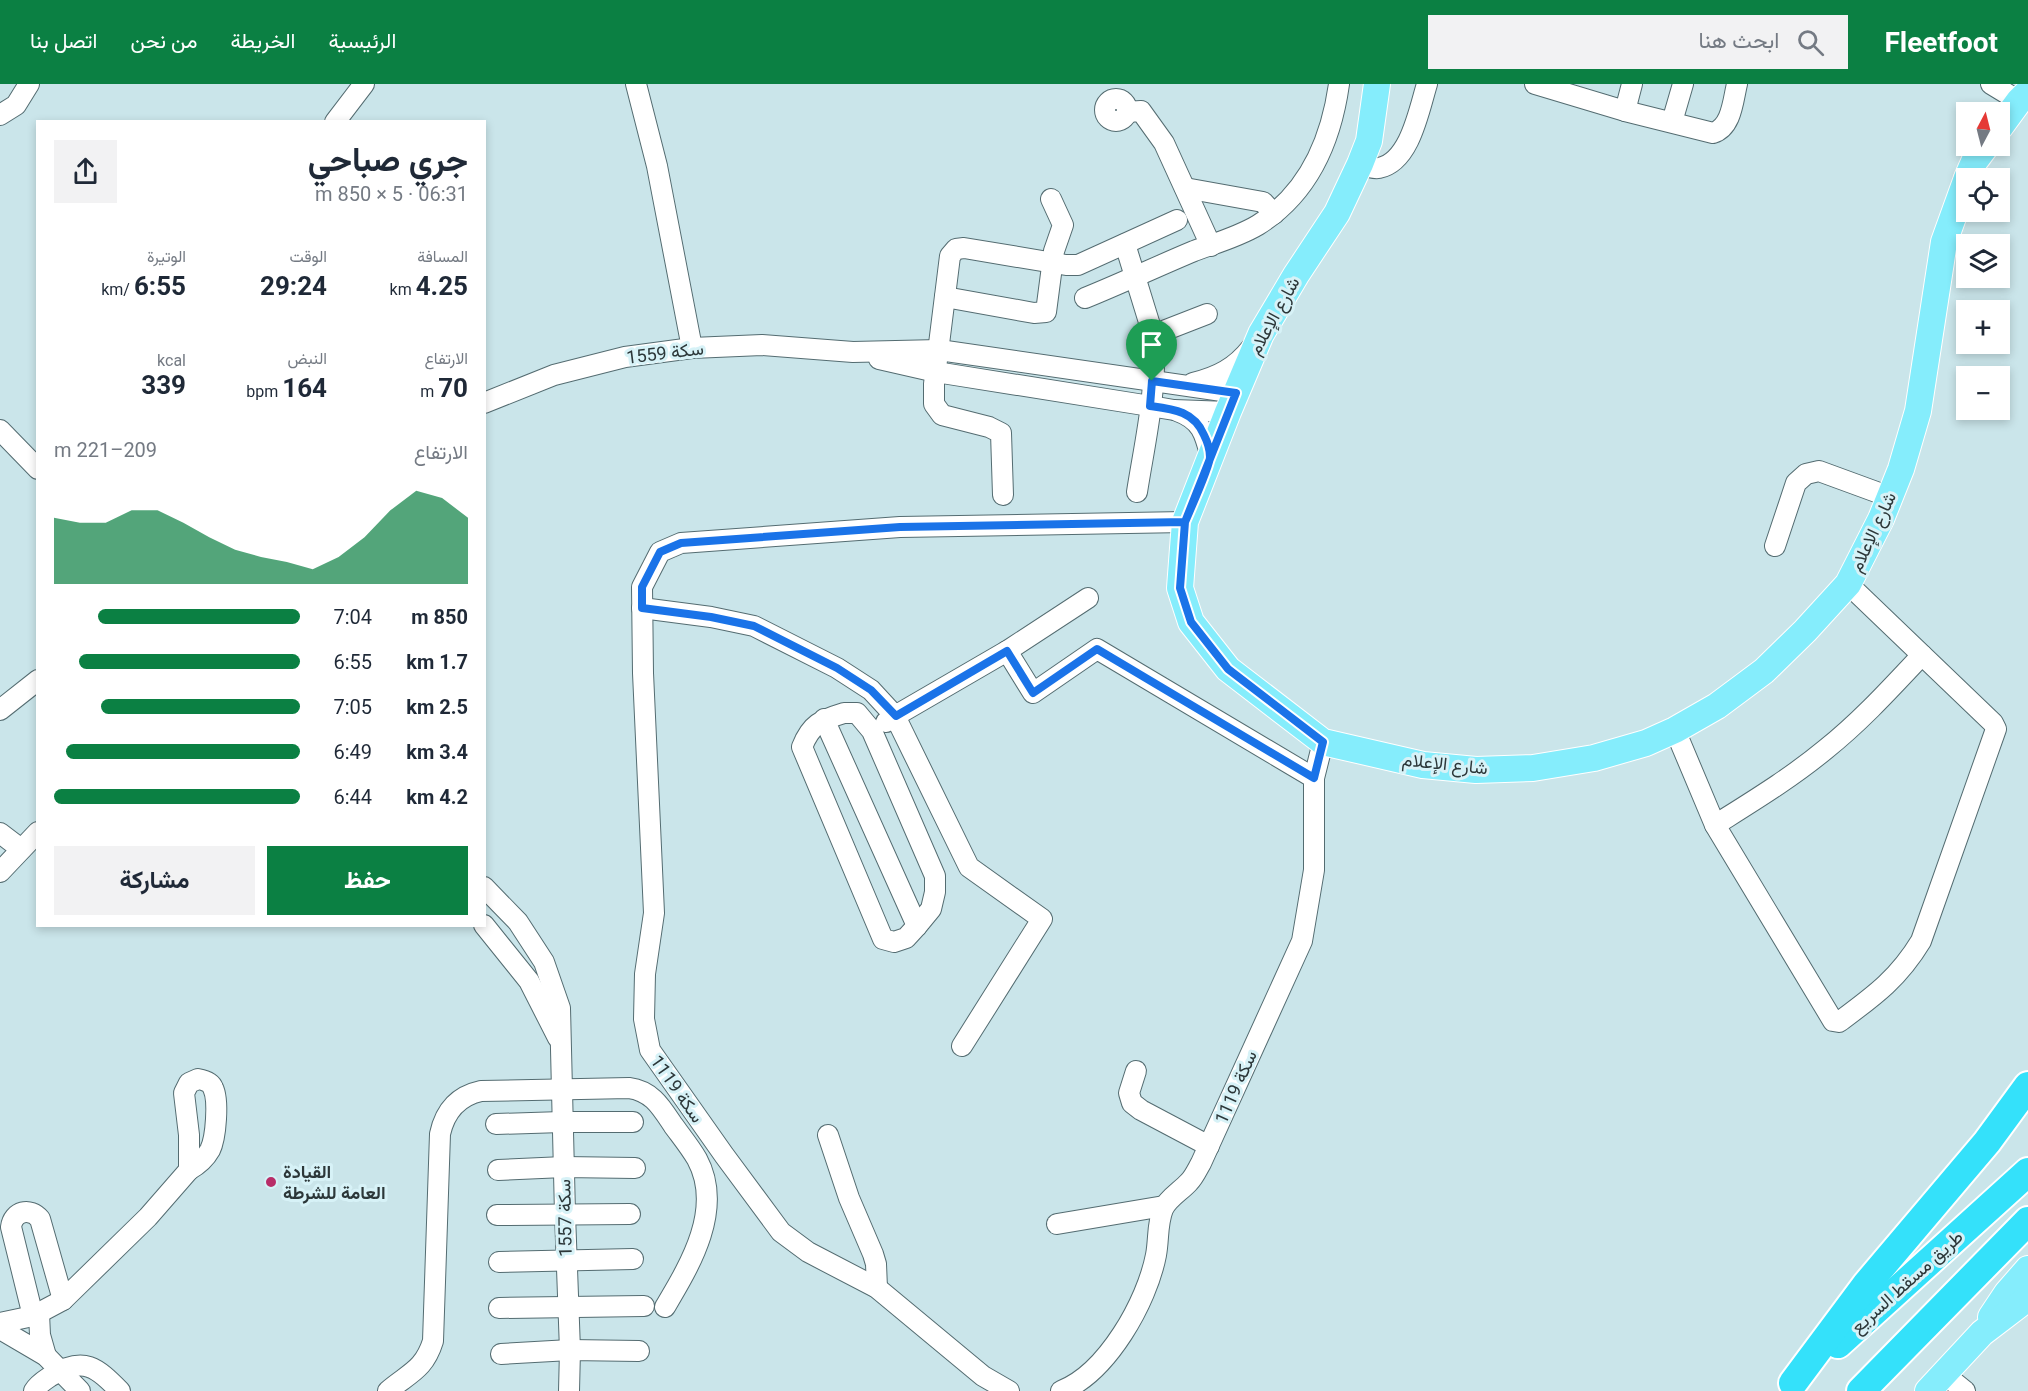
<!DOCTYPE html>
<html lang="ar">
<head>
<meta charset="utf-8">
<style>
	body { margin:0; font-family:Roboto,Vazirmatn,sans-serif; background:#f2f2f3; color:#1f2937; direction:rtl; height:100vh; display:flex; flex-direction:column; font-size:22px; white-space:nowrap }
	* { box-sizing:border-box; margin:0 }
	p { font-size:20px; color:#747a83 }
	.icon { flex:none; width:33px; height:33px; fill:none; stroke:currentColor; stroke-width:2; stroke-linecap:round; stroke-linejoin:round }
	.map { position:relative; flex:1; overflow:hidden; direction:ltr }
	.drawer { position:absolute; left:36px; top:36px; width:450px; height:807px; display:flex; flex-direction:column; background:#fff; border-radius:0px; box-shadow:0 3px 9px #0003; direction:rtl }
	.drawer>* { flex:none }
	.needle { width:39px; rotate:7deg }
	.fabs { position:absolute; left:1956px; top:18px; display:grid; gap:12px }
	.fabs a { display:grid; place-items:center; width:54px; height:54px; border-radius:0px; background:#fff; box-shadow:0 3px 9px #0003; font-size:30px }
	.pin { position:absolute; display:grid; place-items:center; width:51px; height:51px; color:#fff; margin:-62px -26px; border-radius:50% 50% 50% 0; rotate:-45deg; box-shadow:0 0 6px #0007 }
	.pin .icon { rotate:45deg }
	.round { display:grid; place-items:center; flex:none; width:63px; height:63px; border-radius:0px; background:#f2f2f3 }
	.headline { display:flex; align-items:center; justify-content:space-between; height:102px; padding:0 18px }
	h1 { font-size:33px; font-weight:700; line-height:45px }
	.metrics { display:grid; grid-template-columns:repeat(3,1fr); gap:9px; height:102px; padding:6px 18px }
	.metrics div { display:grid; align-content:center }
	.metrics b { font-size:26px; font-weight:700 }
	.metrics small { font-size:16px; font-weight:400 }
	.metrics p { font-size:16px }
	.chart { height:168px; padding:12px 18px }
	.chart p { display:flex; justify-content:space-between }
	.chart svg { width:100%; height:108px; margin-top:6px; fill:#0b8043; opacity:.7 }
	.action { display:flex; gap:12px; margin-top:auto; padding:12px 18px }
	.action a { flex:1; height:69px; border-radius:0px; background:#0b8043; color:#fff; font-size:24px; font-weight:700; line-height:69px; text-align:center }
	.action a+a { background:#f2f2f3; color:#1f2937 }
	ul { padding:0 18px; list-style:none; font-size:20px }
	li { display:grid; grid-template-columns:96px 72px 1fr; align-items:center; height:45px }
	li i { height:15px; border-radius:8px; background:#0b8043 }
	header { display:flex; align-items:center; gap:36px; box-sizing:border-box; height:84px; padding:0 30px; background:#0b8043; color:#fff }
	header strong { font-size:28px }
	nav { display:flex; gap:33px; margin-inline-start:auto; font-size:21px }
	.search { width:420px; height:54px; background:#f2f2f3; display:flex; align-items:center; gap:15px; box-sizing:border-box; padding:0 21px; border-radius:0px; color:#747a83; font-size:22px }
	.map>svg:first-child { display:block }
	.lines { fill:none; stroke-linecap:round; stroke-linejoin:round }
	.minor-casing { stroke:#546c71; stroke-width:22 }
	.major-casing { stroke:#fff; stroke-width:28 }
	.highway-casing { stroke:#fff; stroke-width:32 }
	.minor { stroke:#fff; stroke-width:20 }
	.major { stroke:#85edfc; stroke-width:26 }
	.highway { stroke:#34e1fa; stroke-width:28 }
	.route-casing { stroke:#fff; stroke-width:12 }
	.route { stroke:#1a73e8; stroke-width:8 }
	.poi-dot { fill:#b82d68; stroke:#d7f2f7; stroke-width:2 }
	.labels { text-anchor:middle; stroke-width:6; stroke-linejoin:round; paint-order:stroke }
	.street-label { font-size:18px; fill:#2c3739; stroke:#d7f2f7 }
	.poi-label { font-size:18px; font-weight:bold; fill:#2c3739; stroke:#d7f2f7; text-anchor:start }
</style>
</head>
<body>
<header>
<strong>Fleetfoot</strong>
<div class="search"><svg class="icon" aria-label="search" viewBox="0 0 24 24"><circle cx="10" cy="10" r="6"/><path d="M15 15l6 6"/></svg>ابحث هنا</div>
<nav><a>الرئيسية</a><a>الخريطة</a><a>من نحن</a><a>اتصل بنا</a></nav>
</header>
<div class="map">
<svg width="2028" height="1307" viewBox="0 0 2028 1307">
	<rect width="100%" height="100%" fill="#cae5ea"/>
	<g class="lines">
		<g class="minor-casing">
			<g id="minor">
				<path d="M636 0 657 82 692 264"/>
				<path d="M1535 0 1625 27 1713 49C1732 43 1733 16 1737 0"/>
				<path d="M1991 0 2019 17"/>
				<circle cx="1116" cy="26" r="11"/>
				<path d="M1625 27 1632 0"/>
				<path d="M1127 28 1141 27 1164 59 1211 162"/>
				<path d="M0 31 16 21 29 0"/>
				<path d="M335 38 364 0"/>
				<path d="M1672 38 1683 0"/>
				<path d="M1360 80C1365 82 1373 85 1379 84 1410 78 1419 26 1427 0"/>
				<path d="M1185 104 1263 118 1274 130"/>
				<path d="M1125 160 1153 251C1158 303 1145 357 1137 408"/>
				<path d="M945 213 1034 229 1046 228 1054 167 1063 141 1051 115"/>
				<path d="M1085 214C1122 199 1158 182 1194 167 1216 159 1238 153 1258 141 1309 109 1331 57 1339 0"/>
				<path d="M1153 251 1207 230"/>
				<path d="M879 275 936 288 1150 322 1174 326 1228 328"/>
				<path d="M1193 299C1218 293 1235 284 1251 264"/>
				<path d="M484 319 554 291 625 273 692 264 762 261 853 268 939 266 1236 309"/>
				<path d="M1177 327C1202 336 1205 350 1211 374"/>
				<path d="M0 346 38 385"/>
				<path d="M1003 411 1001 349 989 343 942 331 934 320V300L950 172 956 165 964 164 1066 181H1078L1177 136"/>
				<path d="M1775 462 1796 399 1806 390 1819 387 1890 413"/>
				<path d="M642 524 711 533 754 542 837 584 871 606 895 632 1007 567 1033 609 1097 565 1314 694"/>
				<path d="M1007 567 1088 514"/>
				<path d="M0 626 38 596"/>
				<path d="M844 629H857L872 647 935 792V808L931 825 917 842 906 854 894 858 883 855 802 663C811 640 821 636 844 629Z"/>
				<path d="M824 635 917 842"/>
				<path d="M886 638 895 632 969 783 1042 835 962 962"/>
				<path d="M1675 646 1715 741 1833 937 1839 938C1874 912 1898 895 1921 857L1996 645 1993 639 1848 500"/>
				<path d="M1715 741C1753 717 1791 694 1826 665 1861 637 1891 604 1922 571"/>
				<path d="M0 749 21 765"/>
				<path d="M0 788 38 748"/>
				<path d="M484 803 518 838 544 878 560 924 565 1130 570 1266 569 1307"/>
				<path d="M484 841 529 897 558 954"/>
				<path d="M1136 987 1129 1009 1132 1019 1141 1026 1209 1062"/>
				<path d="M198 995C204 996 211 998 213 1004 219 1016 216 1054 210 1066 205 1075 198 1081 189 1086V1051L184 1009 189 999Z"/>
				<path d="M496 1040 562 1038H633"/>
				<path d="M828 1051 849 1114 873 1170 876 1180 877 1204"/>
				<path d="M498 1086 564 1083 635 1084"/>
				<path d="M497 1131 630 1130"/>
				<path d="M1057 1140 1164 1122"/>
				<path d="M499 1178 633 1175"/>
				<path d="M499 1224 644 1222"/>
				<path d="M39 1230 40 1251 46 1272"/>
				<path d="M33 1232 11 1143C13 1127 30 1123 40 1135L63 1216"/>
				<path d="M0 1239 33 1232 63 1216 148 1133 189 1086"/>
				<path d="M0 1245 46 1272 80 1307"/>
				<path d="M501 1270 570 1266 639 1267"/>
				<path d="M1944 1290 1965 1307"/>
				<path d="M34 1307C38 1300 45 1296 51 1292 84 1271 97 1284 120 1307"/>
				<path d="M388 1307C409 1289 424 1286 433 1257L440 1050C445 1027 458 1012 481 1007L629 1004C652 1007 661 1023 673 1041 681 1052 690 1063 697 1075 724 1125 690 1181 665 1223"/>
				<path d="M1009 1307 983 1292 877 1204 808 1168 781 1148 724 1071 650 966 644 935 645 890 654 829 643 589 642 503 660 468 681 459 900 443 1185 438"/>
				<path d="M1061 1307C1107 1289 1147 1218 1156 1171 1159 1155 1157 1140 1163 1125 1168 1114 1181 1107 1189 1098 1194 1093 1197 1086 1201 1079L1302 857 1314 786V694L1323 658"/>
			</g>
		</g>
		<g class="major-casing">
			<g id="major">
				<path d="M1377 0 1369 57 1360 80 1337 129 1296 191 1261 250 1228 328 1185 438 1180 504 1191 538 1228 585 1323 658 1423 681 1476 686 1533 684 1594 674 1646 659 1675 646 1717 622 1764 587 1805 547 1848 500 1881 435 1901 385 1918 327 1944 158 1966 97"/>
				<path d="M2000 43 2019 17 2028 8"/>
				<path d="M1967 94 1974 78 1986 62"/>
				<path d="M1991 1233 2007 1209 2028 1185"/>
				<path d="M1928 1307 1982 1249 2028 1214"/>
			</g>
		</g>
		<g class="highway-casing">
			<g id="highway">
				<path d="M1838 1260 2028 1088"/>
				<path d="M1793 1299 1866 1201 1987 1058 2028 1002"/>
				<path d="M1861 1307 2028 1137"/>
			</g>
		</g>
		<use href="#minor" class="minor"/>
		<use href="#major" class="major"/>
		<use href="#highway" class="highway"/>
	</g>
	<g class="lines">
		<g class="route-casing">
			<path id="route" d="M1152 297 1150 322C1173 325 1194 327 1204 351 1207 357 1210 366 1210 373 1210 382 1190 426 1185 438L900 443 681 459 660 468 642 503V524L711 533 754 542 837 584 871 606 896 632 1007 567 1033 609 1097 565 1314 694 1323 658 1228 585 1191 538 1180 504 1185 438 1236 309 1152 297"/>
		</g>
		<use href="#route" class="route"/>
	</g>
	<circle class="poi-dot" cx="271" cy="1098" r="6"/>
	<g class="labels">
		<g class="street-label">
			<text transform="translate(1274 232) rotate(-61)" y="6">شارع الإعلام</text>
			<text transform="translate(665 269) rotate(-7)" y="6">سكة 1559</text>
			<text transform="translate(1873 448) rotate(-65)" y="6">شارع الإعلام</text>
			<text transform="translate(1445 680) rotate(6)" y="6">شارع الإعلام</text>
			<text transform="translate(1236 1003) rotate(-66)" y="6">سكة 1119</text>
			<text transform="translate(677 1005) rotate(55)" y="6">سكة 1119</text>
			<text transform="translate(565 1134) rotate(-91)" y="6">سكة 1557</text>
			<text transform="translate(1907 1198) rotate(-42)" y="6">طريق مسقط السريع</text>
		</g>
		<g class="poi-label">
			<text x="283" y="1094">القيادة<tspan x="283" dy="21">العامة للشرطة</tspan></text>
		</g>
	</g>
</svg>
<div class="fabs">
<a><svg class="needle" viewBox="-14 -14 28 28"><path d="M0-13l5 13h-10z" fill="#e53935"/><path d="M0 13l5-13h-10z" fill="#747a83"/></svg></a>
<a><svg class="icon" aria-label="locate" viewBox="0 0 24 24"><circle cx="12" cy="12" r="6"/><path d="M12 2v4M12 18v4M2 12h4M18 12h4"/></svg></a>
<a><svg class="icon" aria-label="layers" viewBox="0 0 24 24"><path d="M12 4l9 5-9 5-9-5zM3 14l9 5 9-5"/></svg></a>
<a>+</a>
<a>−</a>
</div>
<div class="pin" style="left:1152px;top:297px;background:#1e9e55"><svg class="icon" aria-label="arrive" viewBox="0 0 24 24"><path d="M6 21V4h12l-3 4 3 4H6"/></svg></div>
<section class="drawer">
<div class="headline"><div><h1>جري صباحي</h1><p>06:31 · 5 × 850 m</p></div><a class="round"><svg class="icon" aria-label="share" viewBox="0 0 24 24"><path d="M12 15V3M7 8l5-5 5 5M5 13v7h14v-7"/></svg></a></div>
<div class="metrics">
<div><p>المسافة</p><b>4.25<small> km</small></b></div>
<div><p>الوقت</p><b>29:24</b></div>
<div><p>الوتيرة</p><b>6:55<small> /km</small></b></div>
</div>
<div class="metrics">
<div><p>الارتفاع</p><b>70<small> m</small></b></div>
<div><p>النبض</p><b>164<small> bpm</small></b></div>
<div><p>kcal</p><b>339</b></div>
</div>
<div class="chart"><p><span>الارتفاع</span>209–221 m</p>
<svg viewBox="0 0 160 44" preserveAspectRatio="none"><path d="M0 44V17L10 19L20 19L30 14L40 14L50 19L60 25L70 30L80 33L90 35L100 38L110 33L120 25L130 14L140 6L150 9L160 17V44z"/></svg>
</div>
<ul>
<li><b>850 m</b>7:04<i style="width:82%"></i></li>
<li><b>1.7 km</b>6:55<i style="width:90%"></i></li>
<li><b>2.5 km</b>7:05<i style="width:81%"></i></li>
<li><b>3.4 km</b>6:49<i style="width:95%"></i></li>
<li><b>4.2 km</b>6:44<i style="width:100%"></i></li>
</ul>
<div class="action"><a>حفظ</a><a>مشاركة</a></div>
</section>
</div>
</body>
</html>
